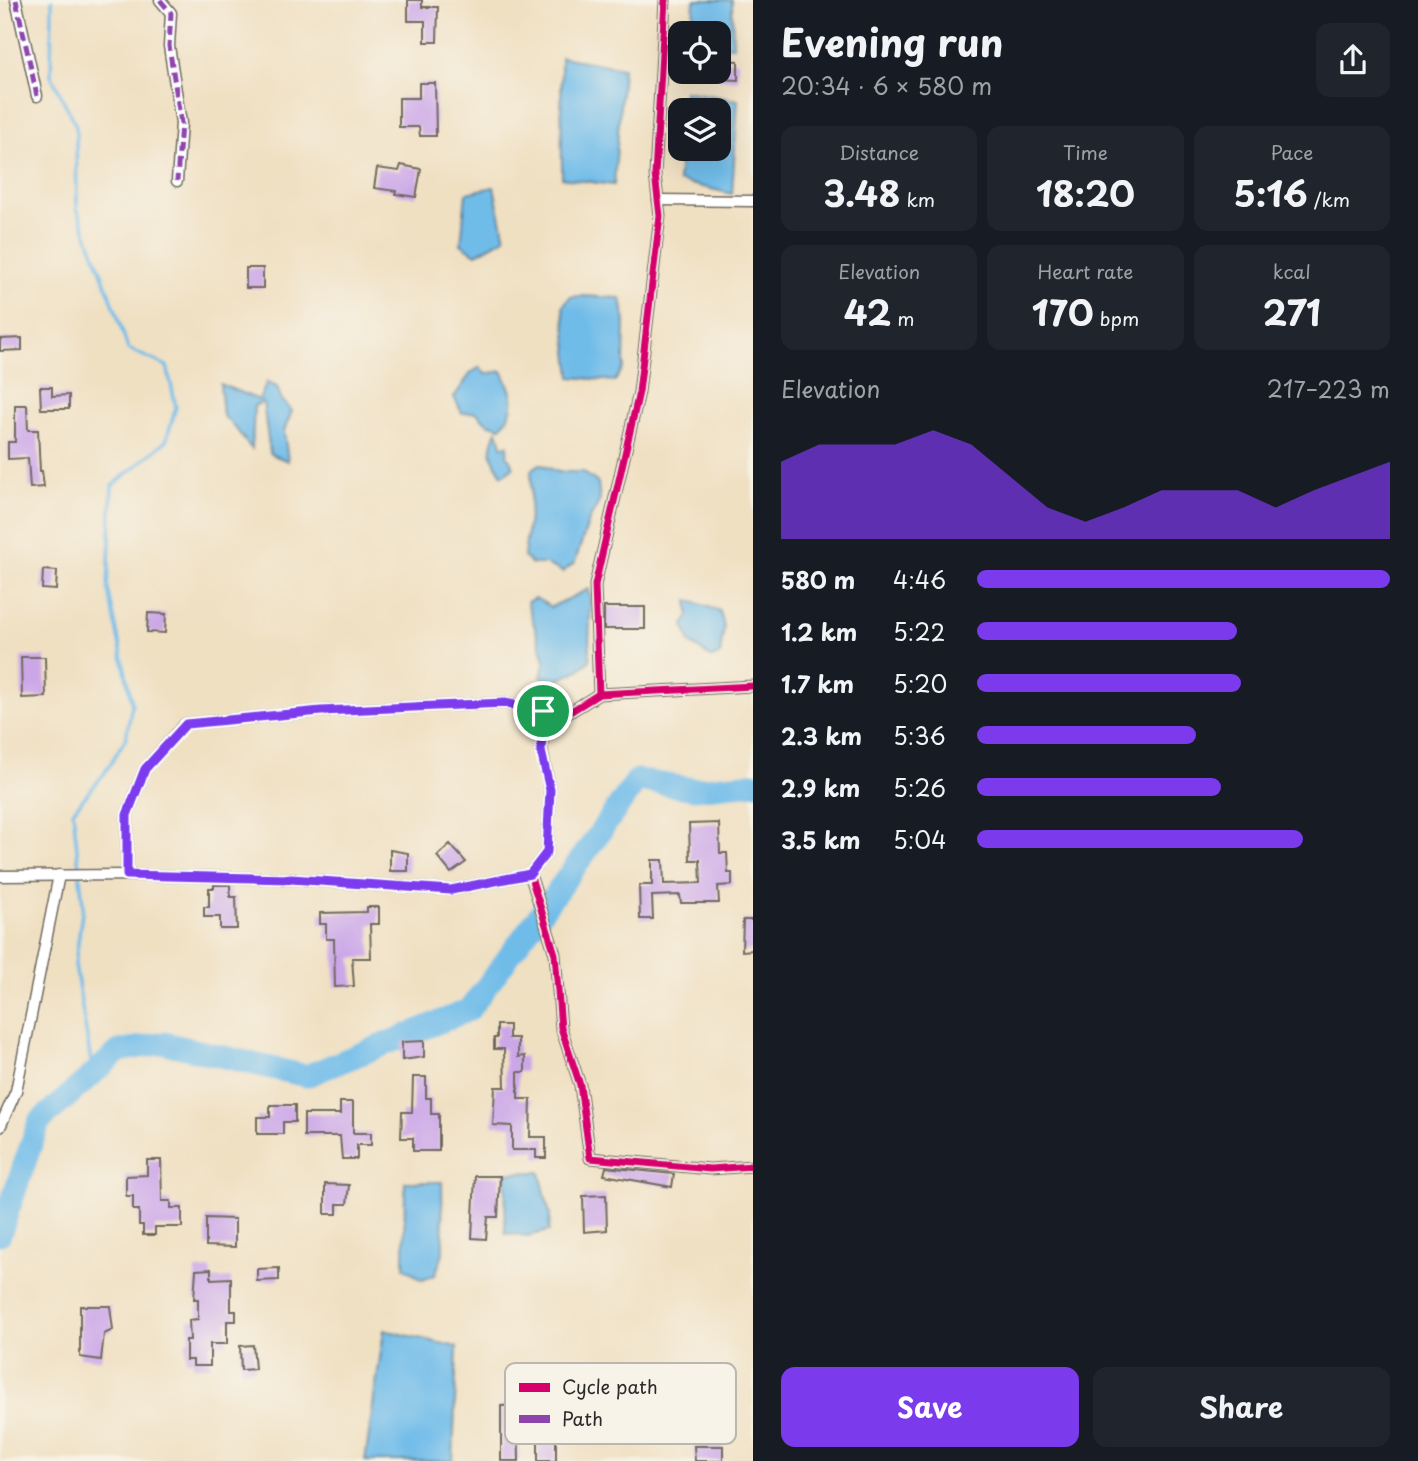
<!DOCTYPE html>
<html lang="en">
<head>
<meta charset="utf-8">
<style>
	body { margin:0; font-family:"Playpen Sans",sans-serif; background:#20242c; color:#f1f3f6; height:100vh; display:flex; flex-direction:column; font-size:26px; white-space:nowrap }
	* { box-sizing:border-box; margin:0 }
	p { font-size:23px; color:#9ea1a6 }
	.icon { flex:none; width:38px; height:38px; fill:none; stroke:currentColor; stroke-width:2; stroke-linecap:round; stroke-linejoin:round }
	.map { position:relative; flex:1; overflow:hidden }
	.panel { display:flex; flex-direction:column; background:#171b24; width:665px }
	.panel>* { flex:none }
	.tools { position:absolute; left:668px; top:21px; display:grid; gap:14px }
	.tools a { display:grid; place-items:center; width:63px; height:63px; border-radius:14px; background:#171b24; box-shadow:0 7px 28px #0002; font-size:35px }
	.pin { position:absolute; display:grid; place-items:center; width:60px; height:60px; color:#fff; margin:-30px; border:4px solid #fff; border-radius:50%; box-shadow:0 2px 7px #0007 }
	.round { display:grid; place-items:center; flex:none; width:74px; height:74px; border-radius:14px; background:#20242c }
	.headline { display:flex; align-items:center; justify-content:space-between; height:119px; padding:0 28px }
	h1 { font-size:38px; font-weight:700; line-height:52px }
	.metrics { display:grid; grid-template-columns:repeat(3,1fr); gap:10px; height:119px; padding:7px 28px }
	.metrics div { display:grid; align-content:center; border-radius:14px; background:#20242c; text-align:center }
	.metrics b { font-size:35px; font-weight:700 }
	.metrics small { font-size:19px; font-weight:400 }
	.metrics p { font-size:19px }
	.chart { height:196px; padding:14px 28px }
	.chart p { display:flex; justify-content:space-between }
	.chart svg { width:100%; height:126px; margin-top:7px; fill:#7c3aed; opacity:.7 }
	.button { display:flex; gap:14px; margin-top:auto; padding:14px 28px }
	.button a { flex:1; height:80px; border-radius:14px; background:#7c3aed; color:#fff; font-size:28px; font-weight:700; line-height:80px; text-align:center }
	.button a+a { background:#20242c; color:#f1f3f6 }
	ul { padding:0 28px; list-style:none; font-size:23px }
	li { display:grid; grid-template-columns:112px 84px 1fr; align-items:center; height:52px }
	li i { height:18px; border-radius:9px; background:#7c3aed }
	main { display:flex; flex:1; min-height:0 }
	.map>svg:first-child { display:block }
	.water { fill:#6fbce9; stroke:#4d748a; stroke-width:2 }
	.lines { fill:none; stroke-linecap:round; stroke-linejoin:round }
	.stream { stroke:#6fbce9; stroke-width:3.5 }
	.river { stroke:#6fbce9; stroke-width:23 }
	.building { fill:#cca7e8 }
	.street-casing { stroke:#706a60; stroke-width:13 }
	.street { stroke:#fff; stroke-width:10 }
	.quiet { stroke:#8e44ad; stroke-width:5; stroke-dasharray:10 5; stroke-linecap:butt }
	.cycleway-casing { stroke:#f7f3e8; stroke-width:11 }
	.cycleway { stroke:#d6006c; stroke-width:7 }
	.route-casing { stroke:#fff; stroke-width:14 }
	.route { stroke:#7c3aed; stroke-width:9 }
	.key { fill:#f7f3e8; stroke:#bab7af; stroke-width:2 }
	.key-label { font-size:19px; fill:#2b2b2b }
</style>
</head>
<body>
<main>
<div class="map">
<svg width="753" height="1461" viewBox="0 0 753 1461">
	<rect width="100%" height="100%" fill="#f7f3e8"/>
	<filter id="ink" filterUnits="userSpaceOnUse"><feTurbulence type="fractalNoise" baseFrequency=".0143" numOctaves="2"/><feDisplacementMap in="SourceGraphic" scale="14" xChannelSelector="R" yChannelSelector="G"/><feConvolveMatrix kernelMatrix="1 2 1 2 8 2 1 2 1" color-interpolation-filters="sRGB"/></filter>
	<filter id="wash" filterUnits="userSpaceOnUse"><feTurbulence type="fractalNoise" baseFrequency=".00686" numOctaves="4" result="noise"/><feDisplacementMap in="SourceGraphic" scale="28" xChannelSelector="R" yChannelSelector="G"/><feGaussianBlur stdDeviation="1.57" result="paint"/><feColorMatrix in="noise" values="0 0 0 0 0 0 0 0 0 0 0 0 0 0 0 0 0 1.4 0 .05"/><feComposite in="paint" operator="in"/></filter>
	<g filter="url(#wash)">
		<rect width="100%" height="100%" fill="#f0e0c2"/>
		<g class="water">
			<path d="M694 0H732L733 46 719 45V33H681L679 43V20L693 21Z"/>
			<path d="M561 57 623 68 614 185 562 178Z"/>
			<path d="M684 91 738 100 732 194 678 181 681 142V149H719V110H683Z"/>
			<path d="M494 187 505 238 476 254 461 244 466 193Z"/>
			<path d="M580 296 621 298 625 322 624 367 615 381 571 377 563 306 570 297Z"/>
			<path d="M480 367 485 374 502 371C513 393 519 406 501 427L487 423 476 412 462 413 454 397 471 373Z"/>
			<path d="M267 382 277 387 281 399 292 411 284 431 288 461 270 454 263 402 254 406 252 449C239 436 239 428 223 416L220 384 259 400Z"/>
			<path d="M497 431 503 447 508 445 507 455 514 467 502 475C490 456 488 452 497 431Z"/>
			<path d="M540 464 558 472H583L598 483 600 500 589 520 575 562 563 572 546 564H532L524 557C527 528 533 499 531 470Z"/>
			<path d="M589 589C593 613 587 636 590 660L579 670 554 682 541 677 545 660 527 602 535 598 551 607Z"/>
			<path d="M688 600 720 611 724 627 720 654 712 658 690 643 684 625 689 615Z"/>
			<path d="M540 1172 550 1215 549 1231 527 1236 505 1233 506 1173Z"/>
			<path d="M405 1182H442L443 1253 435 1275 422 1280 404 1267Z"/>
			<path d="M384 1330 457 1347 453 1461H365Z"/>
		</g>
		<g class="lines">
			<path class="stream" d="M52 0 51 75 76 126 77 208 116 311 128 349 167 366 176 407 166 441 112 486 108 589 132 703 126 738 104 774 73 811 83 905 75 965 93 1074"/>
			<path class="river" d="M0 1234 39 1122 119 1051 164 1043 306 1076 469 1010 586 852 637 780 694 789 753 783"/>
		</g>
		<g id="blocks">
			<g class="building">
				<path d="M408 0H422V7H438L437 42H425V21H408Z"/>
				<path d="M719 60 738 61V80L719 79Z"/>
				<path d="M419 83H435L436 136H420L419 127H399V98H419Z"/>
				<path d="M401 165 421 169 416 197 395 194 396 191 374 188 377 168 399 171Z"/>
				<rect x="246" y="268" width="17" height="20"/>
				<path d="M22 338V350L0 351V339Z"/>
				<path d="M40 387H52V396L69 395V409H41Z"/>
				<path d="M15 405H27L28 430H38L40 471H42L44 487 30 488 28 458 8 459V442H15Z"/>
				<path d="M43 570 57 571 56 590 42 589Z"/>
				<rect x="604" y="607" width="41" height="22"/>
				<path d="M148 613 166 614 165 633 147 632Z"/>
				<path d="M21 657H45L46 697 22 698Z"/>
				<path d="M719 823 720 853H727L728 873H732V885L718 886 719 903H681L680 895 652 896 653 919H640L639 885H652V860H663L664 884 701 883 700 860H690L689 824Z"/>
				<path d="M450 844 466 862 451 873 437 856Z"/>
				<path d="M390 850 408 853V871H390Z"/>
				<path d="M214 885H230V897H236L237 929H220V917H204V907H209V888H214Z"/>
				<path d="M367 907H379V924H370L371 958H352L354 986 335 987 334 939H326V924H320V913L367 912Z"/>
				<path d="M743 920H753V950L742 951Z"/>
				<path d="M497 1025H509V1038H518V1057L525 1056V1072H518V1099H531L530 1137H546V1158H536V1150H512V1126L493 1125 495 1087H505L504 1049H494V1038H497Z"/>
				<path d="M424 1041V1057L402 1060V1042Z"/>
				<path d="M413 1077H426V1098H431V1114H439V1151H413V1138H401L402 1112H412Z"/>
				<path d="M340 1102H353V1133H371V1145H357V1159H342L340 1136H304V1114H340Z"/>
				<path d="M270 1105H295V1122H283V1134H257V1117H270Z"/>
				<path d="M147 1160H161L162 1201H171V1208H182V1227H155V1235H143V1225H139V1210H133V1196H126V1176L147 1175Z"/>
				<path d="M606 1167 674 1174 672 1187 604 1175Z"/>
				<path d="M475 1176H500L498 1217H488L486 1239 472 1238Z"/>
				<path d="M325 1184 349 1185 347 1204H337V1214H325Z"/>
				<path d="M606 1195 607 1230 584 1232 583 1196Z"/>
				<path d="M206 1218 235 1219V1247L206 1246Z"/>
				<path d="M279 1268V1280L257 1281V1269Z"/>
				<path d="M211 1269V1279L231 1278V1311H236V1321H227V1344H210V1366H193V1360H186V1340H190L189 1320 198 1319V1299H194L196 1270Z"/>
				<path d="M80 1306H110L113 1330 104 1334 101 1360 80 1357Z"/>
				<path d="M253 1345 255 1369 241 1370 240 1346Z"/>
				<path d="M518 1405 519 1461H501V1406Z"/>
				<rect x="538" y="1410" width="18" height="51"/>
				<path d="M694 1446H723V1461H695Z"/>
			</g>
		</g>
	</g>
	<g filter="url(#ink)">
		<use href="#blocks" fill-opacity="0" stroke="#706a60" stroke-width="2"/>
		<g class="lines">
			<g class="street-casing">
				<g id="street">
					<path d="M16 0 37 96"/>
					<path d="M160 0 171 13 169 46 181 123 177 181"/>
					<path d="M658 200 753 201"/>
					<path d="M599 694 595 585 639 392 660 216 655 175 665 0"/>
					<path d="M543 711 542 751 550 790 547 852 530 874 555 954 561 1028 580 1085 590 1158 710 1169 753 1166"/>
					<path d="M127 875V815L145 769 185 724 321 711 505 703 565 715 599 694 753 686"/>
					<path d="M0 876 127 875 291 879 451 890 530 874"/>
					<path d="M0 1127 16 1091 59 875"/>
				</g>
			</g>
			<use href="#street" class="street"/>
			<g class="quiet">
				<path d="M16 0 37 96"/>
				<path d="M160 0 171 13 169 46 181 123 177 181"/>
			</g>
			<g class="cycleway-casing">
				<g id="cycleway">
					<path d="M599 694 595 585 639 392 660 216 655 175 665 0"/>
					<path d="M543 711 542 751 550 790 547 852 530 874 555 954 561 1028 580 1085 590 1158 710 1169 753 1166"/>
					<path d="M127 875V815L145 769 185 724 321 711 505 703 565 715 599 694 753 686"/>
				</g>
			</g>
			<use href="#cycleway" class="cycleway"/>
		</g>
	</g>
	<g class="lines" filter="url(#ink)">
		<g class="route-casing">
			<path id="route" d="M505 703 543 711 541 751 550 790 547 852 530 874 451 890 291 879 127 875V815L145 769 186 724 321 711Z"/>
		</g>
		<use href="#route" class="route"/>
	</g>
	<rect x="505" y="1363" width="231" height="81" rx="10" class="key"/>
	<rect x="519" y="1383" width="31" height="9" fill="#d6006c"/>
	<rect x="519" y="1415" width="31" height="8" fill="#8e44ad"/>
	<g class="key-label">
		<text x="562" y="1394">Cycle path</text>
		<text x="562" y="1426">Path</text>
	</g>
</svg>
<div class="tools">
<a><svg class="icon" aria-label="locate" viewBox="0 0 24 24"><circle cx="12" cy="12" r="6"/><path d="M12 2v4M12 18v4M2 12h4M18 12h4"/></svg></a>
<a><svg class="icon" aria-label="layers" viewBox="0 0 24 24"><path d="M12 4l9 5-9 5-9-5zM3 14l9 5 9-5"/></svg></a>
</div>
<div class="pin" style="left:543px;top:711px;background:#1e9e55"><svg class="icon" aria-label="arrive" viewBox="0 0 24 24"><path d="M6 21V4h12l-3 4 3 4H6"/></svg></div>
</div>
<section class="panel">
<div class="headline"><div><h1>Evening run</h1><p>20:34 · 6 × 580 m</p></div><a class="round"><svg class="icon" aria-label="share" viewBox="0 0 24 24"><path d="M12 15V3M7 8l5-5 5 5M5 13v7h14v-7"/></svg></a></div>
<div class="metrics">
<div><p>Distance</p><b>3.48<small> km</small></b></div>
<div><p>Time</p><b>18:20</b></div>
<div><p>Pace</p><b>5:16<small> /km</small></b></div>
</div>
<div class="metrics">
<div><p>Elevation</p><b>42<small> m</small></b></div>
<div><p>Heart rate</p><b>170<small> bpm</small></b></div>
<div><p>kcal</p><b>271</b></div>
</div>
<div class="chart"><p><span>Elevation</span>217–223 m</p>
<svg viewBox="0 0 160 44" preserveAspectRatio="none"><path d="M0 44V17L10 11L20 11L30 11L40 6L50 11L60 22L70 33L80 38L90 33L100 27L110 27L120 27L130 33L140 27L150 22L160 17V44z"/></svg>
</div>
<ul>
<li><b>580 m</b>4:46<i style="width:100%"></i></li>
<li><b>1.2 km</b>5:22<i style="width:63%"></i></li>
<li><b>1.7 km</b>5:20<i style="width:64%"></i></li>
<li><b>2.3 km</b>5:36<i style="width:53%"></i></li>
<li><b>2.9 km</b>5:26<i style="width:59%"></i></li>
<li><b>3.5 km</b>5:04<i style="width:79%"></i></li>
</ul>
<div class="button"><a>Save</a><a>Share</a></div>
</section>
</main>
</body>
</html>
